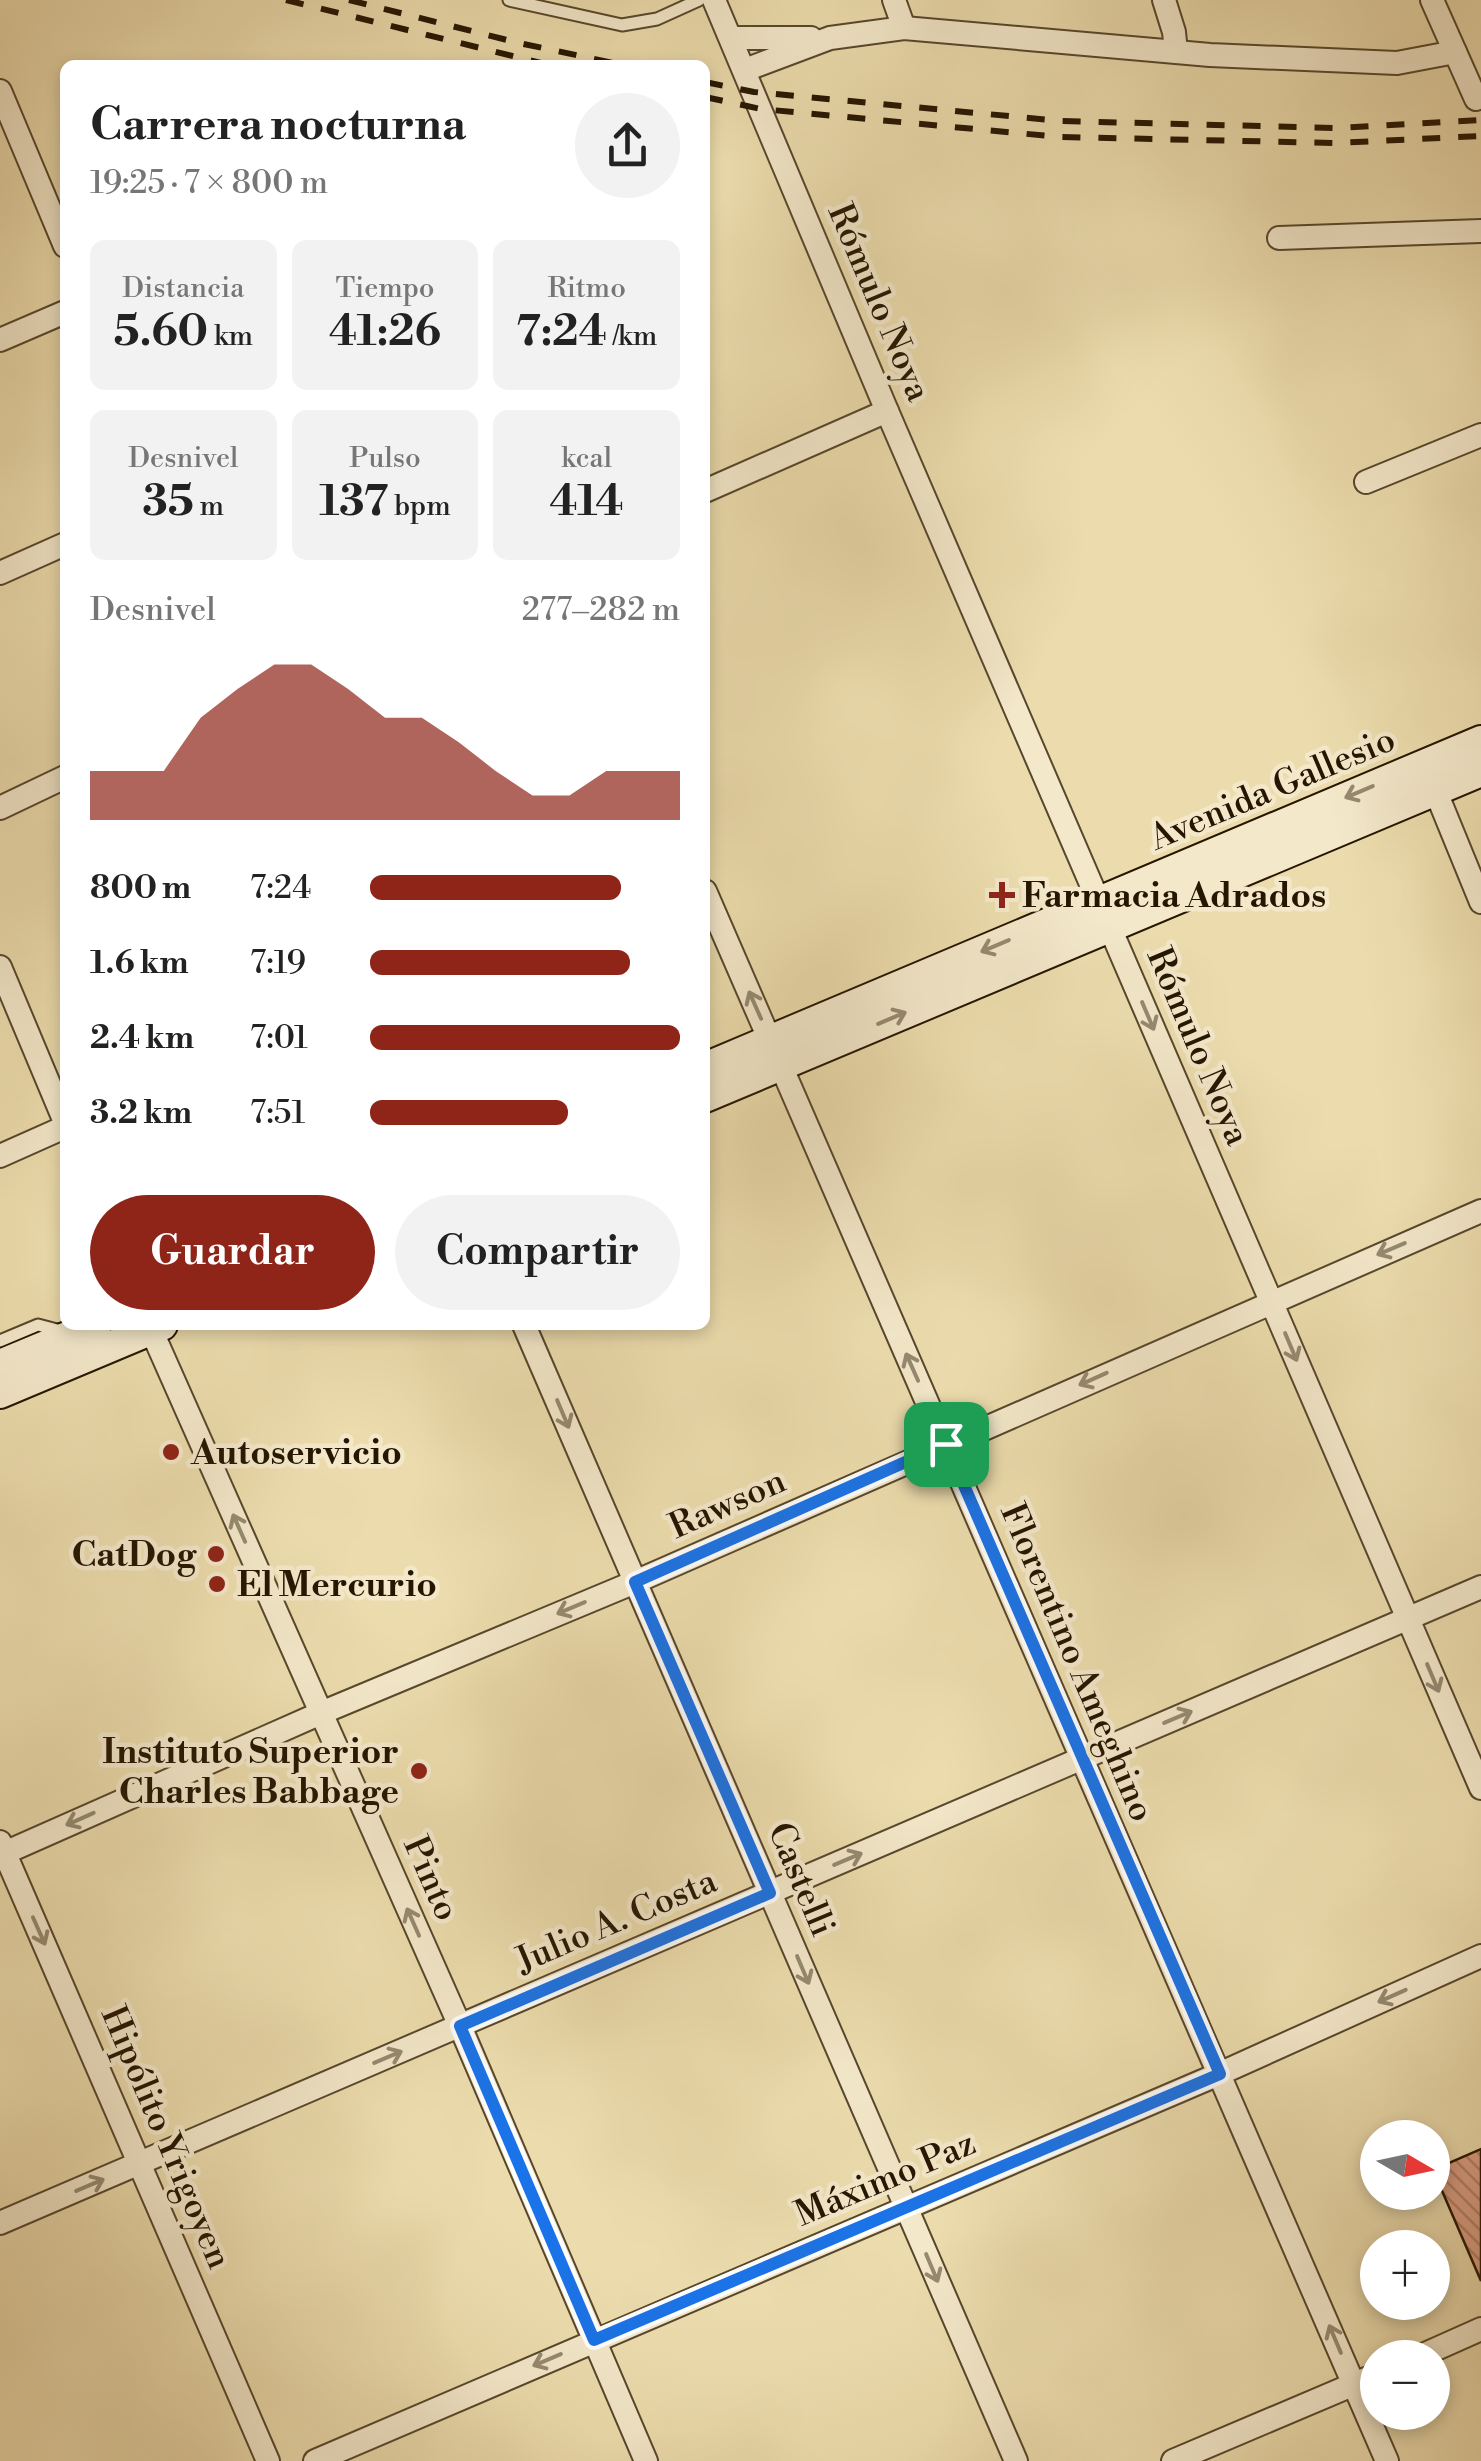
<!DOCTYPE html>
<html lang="es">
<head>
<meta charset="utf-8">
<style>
	body { margin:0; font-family:"Libre Bodoni",serif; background:#f2f2f2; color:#222; height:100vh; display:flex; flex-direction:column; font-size:38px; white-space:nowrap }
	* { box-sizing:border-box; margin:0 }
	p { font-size:32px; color:#767676 }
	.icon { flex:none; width:55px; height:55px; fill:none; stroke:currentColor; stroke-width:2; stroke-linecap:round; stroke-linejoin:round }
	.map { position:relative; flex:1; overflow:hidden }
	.panel { position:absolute; left:60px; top:60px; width:650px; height:1270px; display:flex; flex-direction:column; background:#fff; border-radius:15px; box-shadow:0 5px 15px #0003 }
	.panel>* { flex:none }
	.needle { width:65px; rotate:99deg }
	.fabs { position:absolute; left:1360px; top:2120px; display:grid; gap:20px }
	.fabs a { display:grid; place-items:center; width:90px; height:90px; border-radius:50%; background:#fff; box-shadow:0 5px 15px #0003; font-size:50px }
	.pin { position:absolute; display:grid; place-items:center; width:85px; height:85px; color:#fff; margin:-42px; border-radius:20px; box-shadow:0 5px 15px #0006 }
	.round { display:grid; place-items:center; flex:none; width:105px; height:105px; border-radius:52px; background:#f2f2f2 }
	.headline { display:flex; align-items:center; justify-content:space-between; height:170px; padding:0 30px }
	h1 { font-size:45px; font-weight:700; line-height:75px }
	.metrics { display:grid; grid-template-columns:repeat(3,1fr); gap:15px; height:170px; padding:10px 30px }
	.metrics div { display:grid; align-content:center; border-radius:15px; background:#f2f2f2; text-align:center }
	.metrics b { font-size:42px; font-weight:700 }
	.metrics small { font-size:28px; font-weight:400 }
	.metrics p { font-size:28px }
	.chart { height:280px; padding:20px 30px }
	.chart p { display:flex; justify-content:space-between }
	.chart svg { width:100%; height:180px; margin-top:10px; fill:#8f2418; opacity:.7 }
	.button { display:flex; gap:20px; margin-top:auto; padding:20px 30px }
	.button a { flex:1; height:115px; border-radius:60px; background:#8f2418; color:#fff; font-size:40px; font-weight:700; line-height:115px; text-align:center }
	.button a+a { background:#f2f2f2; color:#222 }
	ul { padding:0 30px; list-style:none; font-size:32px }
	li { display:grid; grid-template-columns:160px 120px 1fr; align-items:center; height:75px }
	li i { height:25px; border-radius:12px; background:#8f2418 }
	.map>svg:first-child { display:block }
	.building { fill:url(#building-back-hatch); stroke:#251501; stroke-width:2.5; filter:url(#shadow) }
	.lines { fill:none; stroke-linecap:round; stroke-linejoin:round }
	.lane-casing { stroke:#57472c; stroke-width:15 }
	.street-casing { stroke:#57472c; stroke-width:26 }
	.secondary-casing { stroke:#251501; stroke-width:34 }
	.lane { stroke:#f3e8ca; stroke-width:11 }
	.street { stroke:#f3e8ca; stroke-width:22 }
	.secondary { stroke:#f3e8ca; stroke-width:30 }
	.rail { stroke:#251501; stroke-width:6; stroke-dasharray:18 18; stroke-linecap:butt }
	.oneway { stroke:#968970 }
	.route-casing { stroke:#fff; stroke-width:20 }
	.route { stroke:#1a73e8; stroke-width:12 }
	.poi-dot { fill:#8f2418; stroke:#f3e8ca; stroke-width:4 }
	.labels { text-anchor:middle; stroke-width:9; stroke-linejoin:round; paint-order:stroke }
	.street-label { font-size:35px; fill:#251501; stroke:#f3e8ca }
	.poi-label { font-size:35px; font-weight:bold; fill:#251501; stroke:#f3e8ca; text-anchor:start }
</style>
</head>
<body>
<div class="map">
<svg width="1481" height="2461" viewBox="0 0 1481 2461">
	<defs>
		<pattern id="building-back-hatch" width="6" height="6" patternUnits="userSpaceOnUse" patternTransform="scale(2.5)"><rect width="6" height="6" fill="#dca085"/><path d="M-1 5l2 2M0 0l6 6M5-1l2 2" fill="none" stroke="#b2816a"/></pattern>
		<filter id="shadow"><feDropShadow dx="9" dy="9" stdDeviation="0" flood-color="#0004"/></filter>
	</defs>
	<rect width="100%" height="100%" fill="#ecdcad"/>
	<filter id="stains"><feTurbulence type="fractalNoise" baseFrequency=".002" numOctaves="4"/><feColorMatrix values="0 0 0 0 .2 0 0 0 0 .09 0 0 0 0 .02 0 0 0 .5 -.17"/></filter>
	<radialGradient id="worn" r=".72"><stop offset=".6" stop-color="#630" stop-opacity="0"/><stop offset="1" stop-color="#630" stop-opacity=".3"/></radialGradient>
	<path class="building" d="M1481 2149V2281L1433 2170Z"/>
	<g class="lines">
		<g class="lane-casing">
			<g id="lane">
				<path d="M509 0 622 25 657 19 699 0"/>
				<path d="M0 1341 38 1325 61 1331"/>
			</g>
		</g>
		<g class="street-casing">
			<g id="street">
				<path d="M714 0 887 411 1481 1788"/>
				<path d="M894 0 904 28"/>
				<path d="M1164 0 1174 32 1176 52"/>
				<path d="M1432 0 1476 99"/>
				<path d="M731 38H811"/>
				<path d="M745 70 830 38 904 28 1210 55 1397 63 1455 52"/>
				<path d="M0 91 65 246"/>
				<path d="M1279 238 1481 231"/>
				<path d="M0 340 65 312"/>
				<path d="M1366 482 1481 435"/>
				<path d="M705 491 887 411"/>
				<path d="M0 573 65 544"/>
				<path d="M1429 775 1481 902"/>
				<path d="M0 808 65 777"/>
				<path d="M705 891 1387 2461"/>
				<path d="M0 967 65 1122"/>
				<path d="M0 1156 65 1127"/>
				<path d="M149 1325 460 2026 646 2461"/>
				<path d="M524 1325 1016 2461"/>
				<path d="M0 1842 268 2461"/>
				<path d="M0 1855 321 1713 635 1582 1481 1211"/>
				<path d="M0 2223 1481 1587"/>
				<path d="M1416 2358 1481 2329"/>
				<path d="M315 2461 1219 2074 1481 1956"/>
				<path d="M1173 2461 1378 2374"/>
			</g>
		</g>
		<g class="secondary-casing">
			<g id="secondary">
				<path d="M705 1068 1481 741"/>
				<path d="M705 1097 1481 771"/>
				<path d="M0 1365 96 1325"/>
				<path d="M0 1393 162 1325"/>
			</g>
		</g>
		<use href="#lane" class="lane"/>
		<use href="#street" class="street"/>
		<use href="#secondary" class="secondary"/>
		<g class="rail">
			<path d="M286 0 549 65"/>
			<path d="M349 0 519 43 623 65"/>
			<path d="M705 82 754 92 1061 121 1336 128 1481 120"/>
			<path d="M705 97 761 109 1060 137 1336 143 1481 136"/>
		</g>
	</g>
	<defs><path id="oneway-shaft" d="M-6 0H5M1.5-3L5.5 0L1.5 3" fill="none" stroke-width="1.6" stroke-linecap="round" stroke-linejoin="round" transform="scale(2.5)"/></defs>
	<g class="oneway">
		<use href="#oneway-shaft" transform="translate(1359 792) rotate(157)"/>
		<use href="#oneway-shaft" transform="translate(995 946) rotate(157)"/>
		<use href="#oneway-shaft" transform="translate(755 1005) rotate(-114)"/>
		<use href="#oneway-shaft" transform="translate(1148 1016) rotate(67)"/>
		<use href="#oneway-shaft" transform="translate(892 1018) rotate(-23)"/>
		<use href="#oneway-shaft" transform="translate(1391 1249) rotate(157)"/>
		<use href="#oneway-shaft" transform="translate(1291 1347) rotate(67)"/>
		<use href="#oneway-shaft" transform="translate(912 1367) rotate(-114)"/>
		<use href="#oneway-shaft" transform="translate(1093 1379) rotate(156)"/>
		<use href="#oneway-shaft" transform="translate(563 1414) rotate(67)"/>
		<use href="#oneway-shaft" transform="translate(239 1528) rotate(-114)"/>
		<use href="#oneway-shaft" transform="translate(571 1608) rotate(157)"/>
		<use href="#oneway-shaft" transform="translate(1433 1678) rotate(67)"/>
		<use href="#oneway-shaft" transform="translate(1178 1717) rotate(-23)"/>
		<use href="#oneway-shaft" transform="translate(80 1819) rotate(156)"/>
		<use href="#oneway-shaft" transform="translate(848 1859) rotate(-23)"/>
		<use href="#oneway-shaft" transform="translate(413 1922) rotate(-114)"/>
		<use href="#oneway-shaft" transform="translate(39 1931) rotate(66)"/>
		<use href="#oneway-shaft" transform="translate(803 1970) rotate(67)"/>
		<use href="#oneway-shaft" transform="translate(1392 1996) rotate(156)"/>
		<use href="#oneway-shaft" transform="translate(388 2057) rotate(-23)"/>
		<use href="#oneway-shaft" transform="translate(90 2185) rotate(-23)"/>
		<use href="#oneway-shaft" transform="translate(932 2268) rotate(67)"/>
		<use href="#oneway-shaft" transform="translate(1335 2339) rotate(-113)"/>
		<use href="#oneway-shaft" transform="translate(547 2360) rotate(157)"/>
	</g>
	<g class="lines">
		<g class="route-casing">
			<path id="route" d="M946 1444 1220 2074 594 2340 460 2026 770 1893 635 1582Z"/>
		</g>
		<use href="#route" class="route"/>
	</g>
	<g class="poi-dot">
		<path d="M997 880h10v10h10v10h-10v10h-10v-10h-10v-10h10z"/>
		<circle cx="171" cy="1452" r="10"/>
		<circle cx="216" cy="1554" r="10"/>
		<circle cx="217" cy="1584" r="10"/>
		<circle cx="419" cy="1771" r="10"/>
	</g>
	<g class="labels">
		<g class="street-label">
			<text transform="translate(880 302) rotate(67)" y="12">Rómulo Noya</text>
			<text transform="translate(1272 788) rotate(-23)" y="12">Avenida Gallesio</text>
			<text transform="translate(1199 1046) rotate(67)" y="12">Rómulo Noya</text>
			<text transform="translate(727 1503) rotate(-24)" y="12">Rawson</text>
			<text transform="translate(1078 1662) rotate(67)" y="12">Florentino Ameghino</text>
			<text transform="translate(432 1878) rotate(66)" y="12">Pinto</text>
			<text transform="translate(802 1879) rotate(67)" y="12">Castelli</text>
			<text transform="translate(616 1920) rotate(-23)" y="12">Julio A. Costa</text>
			<text transform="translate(167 2137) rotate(67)" y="12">Hipólito Yrigoyen</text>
			<text transform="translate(885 2178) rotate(-23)" y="12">Máximo Paz</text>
		</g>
		<g class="poi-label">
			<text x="1022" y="907">Farmacia Adrados</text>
			<text x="191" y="1464">Autoservicio</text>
			<text x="196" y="1566" text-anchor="end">CatDog</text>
			<text x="237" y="1596">El Mercurio</text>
			<text x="399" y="1763" text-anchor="end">Instituto Superior<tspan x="399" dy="40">Charles Babbage</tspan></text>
		</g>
	</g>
	<rect width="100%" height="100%" filter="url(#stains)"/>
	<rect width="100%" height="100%" fill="url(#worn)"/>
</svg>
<div class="fabs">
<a><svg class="needle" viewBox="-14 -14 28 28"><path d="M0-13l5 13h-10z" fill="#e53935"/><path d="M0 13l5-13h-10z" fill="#767676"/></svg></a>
<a>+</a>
<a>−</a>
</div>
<div class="pin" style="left:946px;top:1444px;background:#1e9e55"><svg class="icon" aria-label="arrive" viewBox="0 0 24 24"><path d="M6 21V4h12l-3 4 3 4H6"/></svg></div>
<section class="panel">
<div class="headline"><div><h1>Carrera nocturna</h1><p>19:25 · 7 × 800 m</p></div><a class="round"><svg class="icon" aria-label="share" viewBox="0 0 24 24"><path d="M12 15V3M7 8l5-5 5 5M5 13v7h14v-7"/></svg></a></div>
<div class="metrics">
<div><p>Distancia</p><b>5.60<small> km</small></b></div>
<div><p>Tiempo</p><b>41:26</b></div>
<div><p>Ritmo</p><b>7:24<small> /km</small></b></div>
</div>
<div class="metrics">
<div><p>Desnivel</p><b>35<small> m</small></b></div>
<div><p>Pulso</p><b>137<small> bpm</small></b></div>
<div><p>kcal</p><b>414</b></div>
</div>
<div class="chart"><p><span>Desnivel</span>277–282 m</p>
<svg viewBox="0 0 160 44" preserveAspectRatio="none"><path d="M0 44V32L10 32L20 32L30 19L40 12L50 6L60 6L70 12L80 19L90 19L100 25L110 32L120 38L130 38L140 32L150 32L160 32V44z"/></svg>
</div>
<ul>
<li><b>800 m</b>7:24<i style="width:81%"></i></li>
<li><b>1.6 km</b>7:19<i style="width:84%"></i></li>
<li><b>2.4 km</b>7:01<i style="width:100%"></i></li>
<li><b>3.2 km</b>7:51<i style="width:64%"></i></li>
</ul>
<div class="button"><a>Guardar</a><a>Compartir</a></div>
</section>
</div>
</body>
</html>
